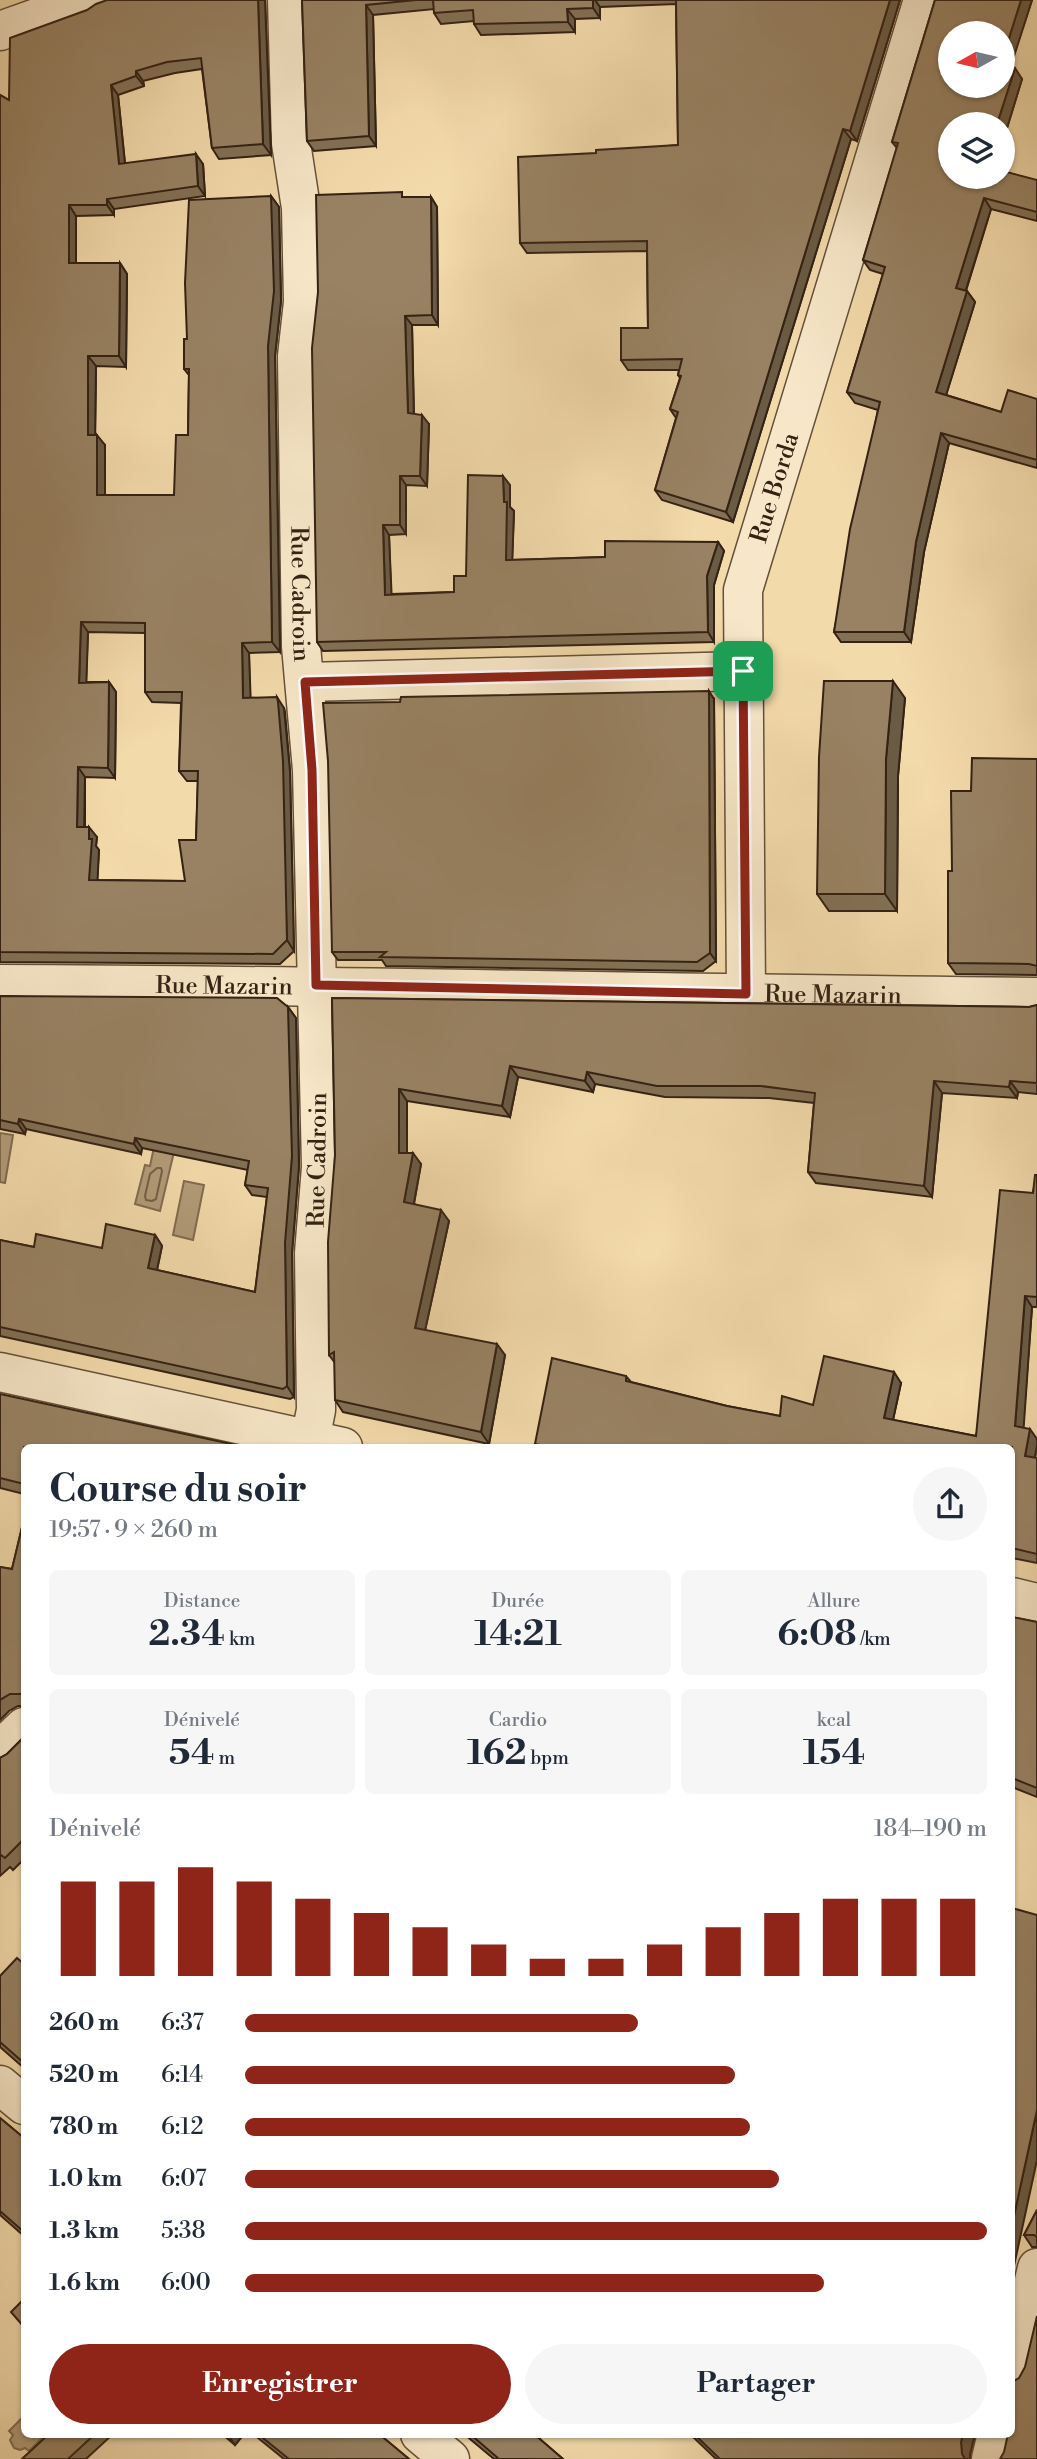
<!DOCTYPE html>
<html lang="fr">
<head>
<meta charset="utf-8">
<style>
	body { margin:0; font-family:"Libre Bodoni",serif; background:#f6f6f7; color:#1f2937; height:100vh; display:flex; flex-direction:column; font-size:26px; white-space:nowrap }
	* { box-sizing:border-box; margin:0 }
	p { font-size:23px; color:#747a83 }
	.icon { flex:none; width:38px; height:38px; fill:none; stroke:currentColor; stroke-width:2; stroke-linecap:round; stroke-linejoin:round }
	.map { position:relative; flex:1; overflow:hidden }
	.side { position:absolute; left:21px; top:1444px; width:994px; height:994px; display:flex; flex-direction:column; background:#fff; border-radius:10px; box-shadow:0 2px 5px #0004 }
	.side>* { flex:none }
	.needle { width:46px; rotate:262deg }
	.tools { position:absolute; left:938px; top:21px; display:grid; gap:14px }
	.tools a { display:grid; place-items:center; width:77px; height:77px; border-radius:50%; background:#fff; box-shadow:0 2px 5px #0004; font-size:35px }
	.pin { position:absolute; display:grid; place-items:center; width:60px; height:60px; color:#fff; margin:-30px; border-radius:14px; box-shadow:0 4px 10px #0006 }
	.round { display:grid; place-items:center; flex:none; width:74px; height:74px; border-radius:37px; background:#f6f6f7 }
	.headline { display:flex; align-items:center; justify-content:space-between; height:119px; padding:0 28px }
	h1 { font-size:38px; font-weight:700; line-height:52px }
	.stats { display:grid; grid-template-columns:repeat(3,1fr); gap:10px; height:119px; padding:7px 28px }
	.stats div { display:grid; align-content:center; border-radius:10px; background:#f6f6f7; text-align:center }
	.stats b { font-size:35px; font-weight:700 }
	.stats small { font-size:19px; font-weight:400 }
	.stats p { font-size:19px }
	.chart { height:196px; padding:14px 28px }
	.chart p { display:flex; justify-content:space-between }
	.chart svg { width:100%; height:126px; margin-top:7px; stroke:#8f2418; stroke-width:6 }
	.button { display:flex; gap:14px; margin-top:auto; padding:14px 28px }
	.button a { flex:1; height:80px; border-radius:42px; background:#8f2418; color:#fff; font-size:28px; font-weight:700; line-height:80px; text-align:center }
	.button a+a { background:#f6f6f7; color:#1f2937 }
	ul { padding:0 28px; list-style:none; font-size:23px }
	li { display:grid; grid-template-columns:112px 84px 1fr; align-items:center; height:52px }
	li i { height:18px; border-radius:9px; background:#8f2418 }
	.map>svg:first-child { display:block }
	.water { fill:#b29b78; stroke:#806b50; stroke-width:2 }
	.lines { fill:none; stroke-linecap:round; stroke-linejoin:round }
	.shore { stroke:#745e46; stroke-width:2 }
	.minor-casing { stroke:#64503a; stroke-width:41 }
	.tertiary-casing { stroke:#64503a; stroke-width:41 }
	.minor { stroke:#f7e7c8; stroke-width:38 }
	.tertiary { stroke:#f7e7c8; stroke-width:38 }
	.wall { fill:#837055; stroke:#352214; stroke-width:2; fill-rule:evenodd }
	.shaded-wall { fill:#6a5b45; stroke:#352214; stroke-width:2 }
	.building { fill:#988263; stroke:#352214; stroke-width:2; fill-rule:evenodd }
	.route-casing { stroke:#fff; stroke-width:14 }
	.route { stroke:#8f2418; stroke-width:9 }
	.labels { text-anchor:middle; stroke-width:5; stroke-linejoin:round; paint-order:stroke }
	.street-label { font-size:24px; fill:#352214; stroke:#f7e7c8 }
</style>
</head>
<body>
<div class="map">
<svg width="1037" height="2459" viewBox="0 0 1037 2459">
	<rect width="100%" height="100%" fill="#f3daab"/>
	<filter id="stains"><feTurbulence type="fractalNoise" baseFrequency=".00286" numOctaves="4"/><feColorMatrix values="0 0 0 0 .2 0 0 0 0 .09 0 0 0 0 .02 0 0 0 .5 -.17"/></filter>
	<radialGradient id="worn" r=".72"><stop offset=".6" stop-color="#630" stop-opacity="0"/><stop offset="1" stop-color="#630" stop-opacity=".3"/></radialGradient>
	<g class="water">
		<path d="M0 1133 13 1135 5 1183 0 1182Z"/>
		<path d="M154 1147 174 1152 160 1211 135 1204 145 1165 150 1166Z"/>
		<path d="M184 1181 204 1185 193 1240 173 1235Z"/>
		<path d="M24 2416V2434H46L29 2451 25 2448 20 2450 14 2448 10 2440 13 2435 9 2431Z"/>
	</g>
	<g class="lines">
		<path class="shore" d="M157 1168H161L162 1171 156 1199 152 1201 146 1200 145 1196 150 1174Z"/>
		<g class="minor-casing">
			<g id="minor">
				<path d="M0 31 87 0"/>
				<path d="M305 682 743 671"/>
				<path id="s1" d="M0 984C346 985 691 994 1037 997"/>
				<path id="s2" d="M746 994 743 590 923 0"/>
				<path d="M0 2085 24 2105"/>
				<path d="M1012 2374 1037 2268"/>
				<path d="M420 2434 450 2459"/>
				<path d="M991 2459 997 2434"/>
			</g>
		</g>
		<g class="tertiary-casing">
			<g id="tertiary">
				<path id="s3" d="M287 0 291 143 301 208 303 302 297 356 301 646 312 770 321 1167 314 1253 316 1410 310 1440 306 1447"/>
				<path d="M0 1372 343 1447"/>
				<path d="M1012 1597 1037 1603"/>
				<path d="M0 1750 24 1727"/>
			</g>
		</g>
		<use href="#minor" class="minor"/>
		<use href="#tertiary" class="tertiary"/>
	</g>
	<g class="wall">
		<path d="M265 0 271 155 219 159 212 148 202 69 175 73 143 81 144 86 118 95 125 163 203 164 205 196 114 209V215L76 216V263H120L127 274 126 367 96 366 95 435 105 445V495H174L188 435 189 375 184 369 187 339 271 196 279 207 281 301 275 356 280 652 249 653 250 698 284 708 285 712 290 771 294 951 280 964 0 962V95L9 100ZM88 632 145 633V692L152 702 181 703 179 771 187 781H198L196 840 185 881 97 880 99 850 96 846 97 837 85 827V777L115 778 116 692 109 682H86Z"/>
		<path d="M302 0H900L857 141 851 139 733 522 662 500 655 490 676 418 670 409 680 378 678 375 679 370H628L621 360 648 328 647 251 527 253 520 243 596 153 678 145 676 4 600 7V18L575 19V32L481 35 474 24V21L441 24 434 13V9L373 15 376 146 314 151 307 141Z"/>
		<path d="M935 0H1032L1010 67 1022 79 1003 141V124L950 177 1037 180V221L991 209 966 291H967L975 302 946 395 1001 412 1037 399V468L949 443 924 552 911 642H841L834 632 878 410 855 403 847 392 883 274 870 270 863 260 897 148 892 142Z"/>
		<path d="M406 197H431L437 207 438 325H412L414 414 429 424 427 486 406 485V534L389 535 391 594 454 592 466 576 510 485V507L514 511 512 560 605 557 718 542 724 551 714 585V642L323 651 317 642Z"/>
		<path d="M905 698 898 776 897 911H829L817 894Z"/>
		<path d="M714 699 716 961 703 971 386 966 382 960H338L332 952Z"/>
		<path d="M1037 759V975L956 974 948 963 952 871 971 791Z"/>
		<path d="M0 996 288 1007 296 1018 299 1166 292 1253 294 1397 290 1399 0 1336V1240L34 1247 102 1248 155 1235 162 1246 157 1270 255 1292 267 1197 252 1195 245 1185 248 1170 142 1148 141 1154 26 1129 25 1134 0 1129Z"/>
		<path d="M332 998 1029 1007 1037 1005V1094L1018 1092 1017 1098 942 1093 932 1197 816 1183 808 1172 814 1103 769 1098 665 1097 595 1084 593 1092 518 1077 510 1117 407 1101V1153L421 1164 414 1204 449 1221 425 1330 505 1355 489 1444 343 1412 335 1400V1363L329 1355 335 1155Z"/>
		<path d="M1037 1175V1307H1032L1023 1428 1037 1446 1035 1458H1037V1563L1012 1558V1447H537L535 1444 626 1376 631 1382 727 1406 780 1416 813 1405 901 1383 893 1420 976 1436Z"/>
		<path d="M0 1394 24 1447V1494L0 1488Z"/>
		<path d="M24 1519V1706H18L9 1711 0 1720V1567L12 1569Z"/>
		<path d="M1012 1617 1037 1622V1797L1012 1787Z"/>
		<path d="M24 1737V1859L13 1870 10 1867 0 1876V1758L7 1754Z"/>
		<path d="M24 1964V2068L0 2047V1976Z"/>
		<path d="M0 2118 24 2138V2236L0 2215Z"/>
		<path d="M1037 2210V2247H1032L1024 2235Z"/>
		<path d="M49 2434H113L86 2459H22Z"/>
		<path d="M222 2434H244L235 2445Z"/>
		<path d="M253 2434H379L409 2459H284Z"/>
		<path d="M464 2434H534L563 2459H494Z"/>
		<path d="M690 2434H975L970 2454V2459H716Z"/>
	</g>
	<g class="shaded-wall">
		<path d="M258 0H265L271 155 263 144Z"/>
		<path d="M593 0H595L600 7V18L593 8Z"/>
		<path d="M890 0H900L857 141 850 131Z"/>
		<path d="M1021 0H1032L1008 75 1003 68V57Z"/>
		<path d="M366 5 373 15 376 146 369 136Z"/>
		<path d="M567 9 575 19V32L568 22Z"/>
		<path d="M1015 68 1022 79 1003 141V124H997Z"/>
		<path d="M136 71 143 81 144 86 136 76Z"/>
		<path d="M111 85 118 95 126 174 119 164Z"/>
		<path d="M843 129 851 139 733 522 726 512Z"/>
		<path d="M196 154 203 164 205 196 198 186Z"/>
		<path d="M271 196 279 207 281 301 275 356 280 652 272 642 268 346Z"/>
		<path d="M431 197 437 207 438 325 432 315Z"/>
		<path d="M984 198 991 209 963 299 956 288Z"/>
		<path d="M107 199 114 209V215L107 205Z"/>
		<path d="M69 205 76 216V273L69 263Z"/>
		<path d="M120 263 127 274 126 367 119 356Z"/>
		<path d="M967 291 975 302 944 402 936 392Z"/>
		<path d="M405 316 412 325 414 423 408 413Z"/>
		<path d="M88 356 96 366 95 445 88 435Z"/>
		<path d="M422 415 429 424 427 486 420 476Z"/>
		<path d="M941 433 949 443 924 552 911 642 904 632 916 542Z"/>
		<path d="M97 435 105 445V505L97 495Z"/>
		<path d="M400 476 406 485V534L400 525Z"/>
		<path d="M503 476 510 485V507L514 511 512 569 506 560Z"/>
		<path d="M383 525 389 535 392 604 385 595Z"/>
		<path d="M718 542 724 551 714 585V642L708 632 707 576Z"/>
		<path d="M81 622 88 632 86 693 79 683Z"/>
		<path d="M242 643 249 653 251 708 243 698Z"/>
		<path d="M893 681 905 698 898 776 897 911 885 894 886 759Z"/>
		<path d="M109 682 116 692 115 778 108 768Z"/>
		<path d="M709 691 714 699 716 961 710 953Z"/>
		<path d="M277 697 284 708 290 771 294 951 287 940Z"/>
		<path d="M78 767 85 777 84 837 77 827Z"/>
		<path d="M89 827 97 837 96 846 99 850 97 891 89 880Z"/>
		<path d="M288 1007 296 1018 299 1166 292 1253 294 1397 287 1386 285 1243Z"/>
		<path d="M510 1066 518 1077 510 1117 502 1106Z"/>
		<path d="M587 1072 595 1084 593 1092 585 1081Z"/>
		<path d="M934 1081 942 1093 932 1197 924 1186Z"/>
		<path d="M1010 1081 1018 1092 1017 1098 1009 1087Z"/>
		<path d="M399 1089 407 1101V1165L399 1153Z"/>
		<path d="M19 1119 26 1129 25 1134 18 1124Z"/>
		<path d="M135 1138 142 1148 141 1154 134 1144Z"/>
		<path d="M413 1153 421 1164 412 1213 404 1202Z"/>
		<path d="M441 1210 449 1221 423 1340 415 1328Z"/>
		<path d="M155 1235 162 1246 155 1279 148 1268Z"/>
		<path d="M1025 1296 1032 1307 1023 1437 1015 1426Z"/>
		<path d="M497 1344 505 1355 489 1444 481 1432Z"/>
		<path d="M894 1372 901 1383 891 1429 884 1418Z"/>
		<path d="M1030 1429 1037 1439V1446L1033 1467 1025 1456Z"/>
		<path d="M1037 2110V2160L1012 2275V2225Z"/>
		<path d="M229 2434H244L235 2445 228 2435Z"/>
		<path d="M963 2434H975L970 2454V2459H965L962 2454 961 2442Z"/>
	</g>
	<g class="building">
		<path d="M107 0H258L263 144 212 148 201 58 167 62 136 71V76L111 85 119 164 196 154 198 186 107 199V205H69V263H120L119 356H88V435H97V495H174L176 435H188L189 369H184V339H187L185 283 189 200 271 196 274 291 268 346 272 642 242 643 243 698 277 697 278 702 283 761 287 940 273 954 0 952V95L9 100 10 38 87 10 96 4ZM81 622 145 623V692H182L179 771H198L196 840H179L185 881 89 880 92 839H89V827H77L78 767 108 768 109 682 79 683Z"/>
		<path d="M302 0H416L366 5 369 136 307 141Z"/>
		<path d="M433 0H593V8L567 9 568 22 474 24 473 10 434 13Z"/>
		<path d="M676 0H890L850 131 843 129 726 512 655 490 678 412 670 409 681 376 678 375 682 359 621 360V328H648L647 241 520 243 518 157 596 153V150L678 145Z"/>
		<path d="M935 0H1021L1003 57V33H950V86H1003V65L1015 68 997 124H950V177H1003V171L1037 180V212L984 198 956 288 967 291 936 392 1001 412 1008 390 1037 399V460L941 433 916 542 904 632H834L850 529 880 402 847 392 885 267 863 260 898 143 892 142Z"/>
		<path d="M402 192V197H431L432 315 405 316 408 413 422 415 420 476H400V525H383L385 595 454 592V576H466L468 475 503 476 504 502H507L506 560 605 557V541L718 542 707 576 708 632 317 642 312 348 318 292 316 195Z"/>
		<path d="M824 681H893L886 759 885 894H817L819 757Z"/>
		<path d="M709 691 710 953 697 962 380 957 386 952H332L328 761 323 703 400 702 401 697Z"/>
		<path d="M972 758 1037 759V966L1029 964 948 963V871H952L951 791H971Z"/>
		<path d="M0 996 277 998 288 1007 292 1156 285 1243 287 1386 283 1389 0 1327V1240L34 1247 36 1234 102 1248 106 1224 155 1235 148 1268 255 1292 268 1188 245 1185 249 1161 135 1138 134 1144 19 1119 18 1124 0 1120Z"/>
		<path d="M332 998 1029 1007 1037 1005V1083L1010 1081 1009 1087 934 1081 924 1186 808 1172 815 1093 761 1086H657L587 1072 585 1081 510 1066 502 1106 399 1089V1153H413L404 1202 441 1210 415 1328 497 1344 481 1432 335 1400 334 1352 329 1355 328 1242 335 1155Z"/>
		<path d="M1035 1175H1037V1297L1025 1296 1015 1426 1030 1429 1025 1456 1037 1458V1554L1012 1548V1447H550L535 1444 552 1358 626 1376V1381L727 1406 780 1416 782 1396 813 1405 824 1356 894 1372 884 1418 976 1436 1000 1190 1033 1193Z"/>
		<path d="M0 1394 245 1447H24V1484L0 1478Z"/>
		<path d="M24 1519V1696L22 1694H10L0 1700V1567L12 1569Z"/>
		<path d="M1012 1617 1037 1622V1788L1012 1778Z"/>
		<path d="M24 1737V1839L5 1858 1 1855 0 1857V1758L7 1754Z"/>
		<path d="M1012 1908 1037 1915V2110L1012 2225Z"/>
		<path d="M17 1958 24 1964V2063L0 2042V1976Z"/>
		<path d="M0 2118 24 2138V2232L0 2211Z"/>
		<path d="M1037 2210V2237L1034 2235H1024Z"/>
		<path d="M24 2299V2327L11 2312Z"/>
		<path d="M1037 2316V2459H1000L1004 2452 1008 2434H1012V2382L1019 2378 1025 2367Z"/>
		<path d="M49 2434H95L68 2459H22Z"/>
		<path d="M258 2434H379L409 2459H289Z"/>
		<path d="M470 2434H534L563 2459H499Z"/>
		<path d="M694 2434H963L961 2442 962 2454 965 2459H720Z"/>
	</g>
	<g class="lines">
		<g class="route-casing">
			<path id="route" d="M743 671 746 994 316 985 312 770 305 682Z"/>
		</g>
		<use href="#route" class="route"/>
	</g>
	<g class="labels">
		<g class="street-label">
			<text dy="8" stroke="none"><textPath href="#s2" startOffset="511">Rue Borda</textPath></text>
			<text dy="8" stroke="none"><textPath href="#s3" startOffset="595">Rue Cadroin</textPath></text>
			<text dy="8" stroke="none"><textPath href="#s1" startOffset="224">Rue Mazarin</textPath></text>
			<text dy="8" stroke="none"><textPath href="#s1" startOffset="833">Rue Mazarin</textPath></text>
			<text transform="translate(317 1160) rotate(-89)" y="8">Rue Cadroin</text>
		</g>
	</g>
	<rect width="100%" height="100%" filter="url(#stains)"/>
	<rect width="100%" height="100%" fill="url(#worn)"/>
</svg>
<div class="tools">
<a><svg class="needle" viewBox="-14 -14 28 28"><path d="M0-13l5 13h-10z" fill="#e53935"/><path d="M0 13l5-13h-10z" fill="#747a83"/></svg></a>
<a><svg class="icon" aria-label="layers" viewBox="0 0 24 24"><path d="M12 4l9 5-9 5-9-5zM3 14l9 5 9-5"/></svg></a>
</div>
<div class="pin" style="left:743px;top:671px;background:#1e9e55"><svg class="icon" aria-label="arrive" viewBox="0 0 24 24"><path d="M6 21V4h12l-3 4 3 4H6"/></svg></div>
<section class="side">
<div class="headline"><div><h1>Course du soir</h1><p>19:57 · 9 × 260 m</p></div><a class="round"><svg class="icon" aria-label="share" viewBox="0 0 24 24"><path d="M12 15V3M7 8l5-5 5 5M5 13v7h14v-7"/></svg></a></div>
<div class="stats">
<div><p>Distance</p><b>2.34<small> km</small></b></div>
<div><p>Durée</p><b>14:21</b></div>
<div><p>Allure</p><b>6:08<small> /km</small></b></div>
</div>
<div class="stats">
<div><p>Dénivelé</p><b>54<small> m</small></b></div>
<div><p>Cardio</p><b>162<small> bpm</small></b></div>
<div><p>kcal</p><b>154</b></div>
</div>
<div class="chart"><p><span>Dénivelé</span>184–190 m</p>
<svg viewBox="0 0 160 44" preserveAspectRatio="none"><path d="M5 44V11M15 44V11M25 44V6M35 44V11M45 44V17M55 44V22M65 44V27M75 44V33M85 44V38M95 44V38M105 44V33M115 44V27M125 44V22M135 44V17M145 44V17M155 44V17"/></svg>
</div>
<ul>
<li><b>260 m</b>6:37<i style="width:53%"></i></li>
<li><b>520 m</b>6:14<i style="width:66%"></i></li>
<li><b>780 m</b>6:12<i style="width:68%"></i></li>
<li><b>1.0 km</b>6:07<i style="width:72%"></i></li>
<li><b>1.3 km</b>5:38<i style="width:100%"></i></li>
<li><b>1.6 km</b>6:00<i style="width:78%"></i></li>
</ul>
<div class="button"><a>Enregistrer</a><a>Partager</a></div>
</section>
</div>
</body>
</html>
